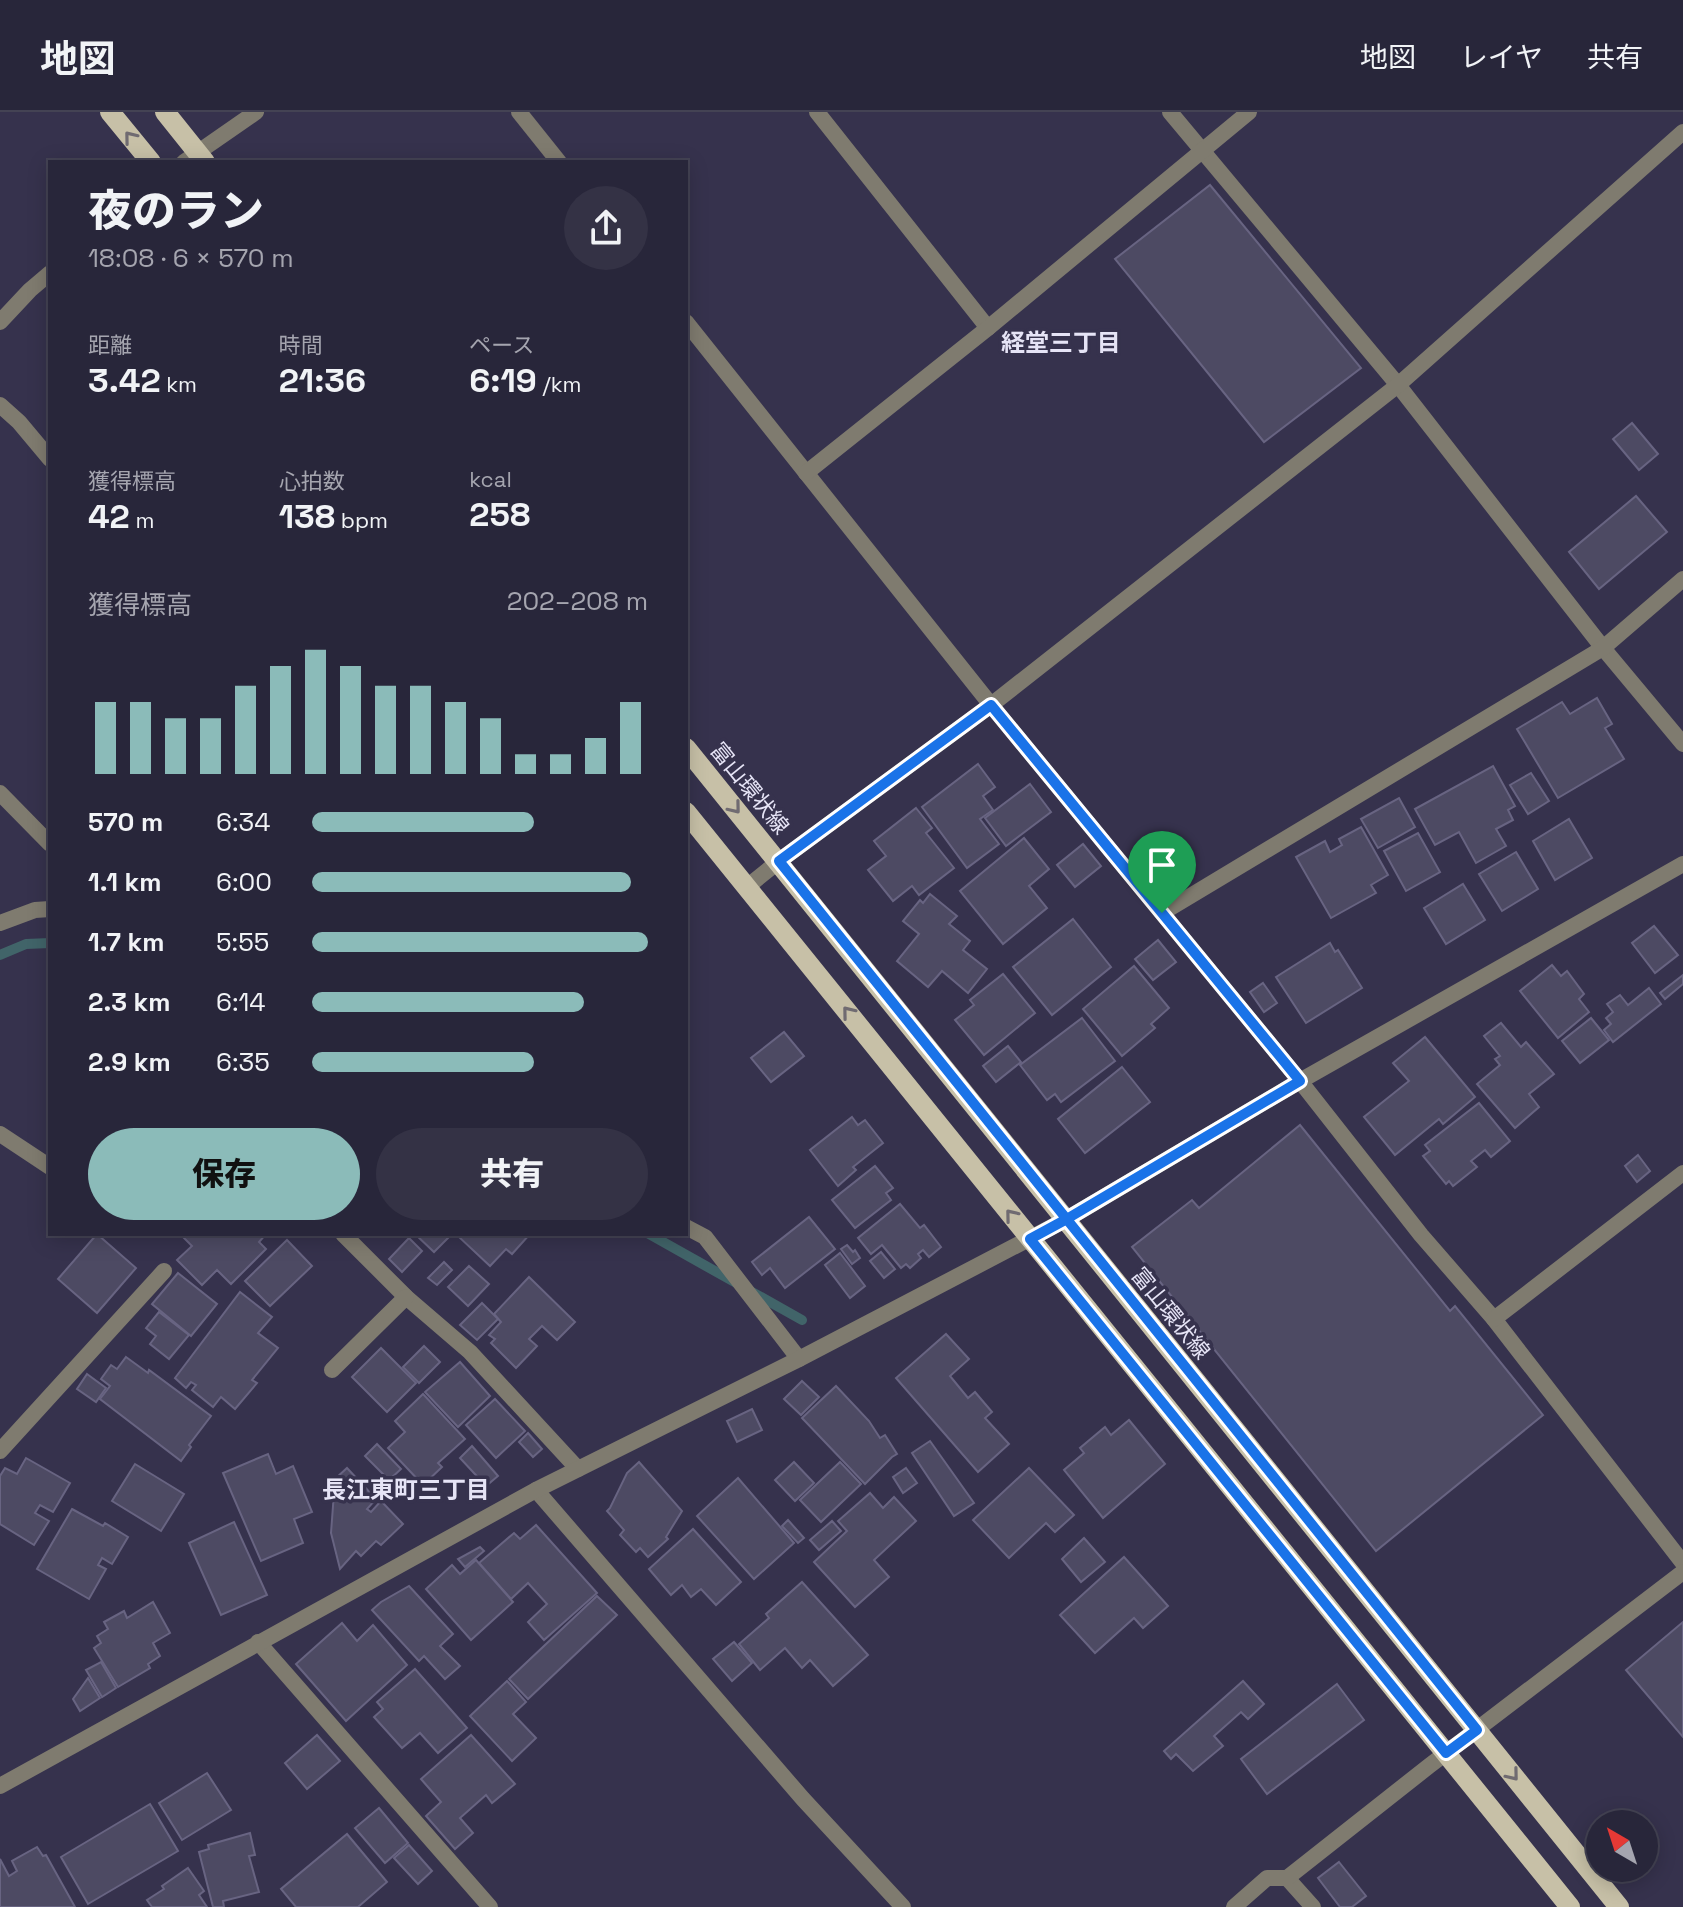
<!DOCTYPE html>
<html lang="ja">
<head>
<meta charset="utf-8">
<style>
	body { margin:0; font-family:"Space Grotesk","Noto Sans JP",sans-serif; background:#343245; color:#f1f3f6; height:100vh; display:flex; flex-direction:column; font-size:30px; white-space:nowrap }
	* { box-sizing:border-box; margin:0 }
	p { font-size:26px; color:#a5a5af }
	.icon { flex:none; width:44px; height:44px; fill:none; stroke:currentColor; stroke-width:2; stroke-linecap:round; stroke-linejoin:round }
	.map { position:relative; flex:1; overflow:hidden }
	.sheet { position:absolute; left:48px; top:48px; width:640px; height:1076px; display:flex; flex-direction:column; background:#28263a; border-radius:0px; box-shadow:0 4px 20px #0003,0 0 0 2px #444354 }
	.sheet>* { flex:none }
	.needle { width:52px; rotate:321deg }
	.fabs { position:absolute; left:1586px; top:1698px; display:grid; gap:16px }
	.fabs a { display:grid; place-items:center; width:72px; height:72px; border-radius:50%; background:#28263a; box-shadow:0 4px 20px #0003,0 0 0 2px #444354; font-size:40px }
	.pin { position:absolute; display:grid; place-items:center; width:68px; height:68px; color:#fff; margin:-82px -34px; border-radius:50% 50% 50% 0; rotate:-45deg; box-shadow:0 0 8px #0007 }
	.pin .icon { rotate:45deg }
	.round { display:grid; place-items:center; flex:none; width:84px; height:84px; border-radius:42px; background:#343245 }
	.summary { display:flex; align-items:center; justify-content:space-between; height:136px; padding:0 40px }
	h1 { font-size:44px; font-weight:800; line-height:60px }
	.metrics { display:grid; grid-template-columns:repeat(3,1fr); gap:12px; height:136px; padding:8px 40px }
	.metrics div { display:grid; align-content:center }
	.metrics b { font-size:34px; font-weight:800 }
	.metrics small { font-size:22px; font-weight:400 }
	.metrics p { font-size:22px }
	.chart { height:224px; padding:16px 40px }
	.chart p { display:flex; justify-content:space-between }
	.chart svg { width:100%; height:144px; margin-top:8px; stroke:#8bbbb9; stroke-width:6 }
	.primary-button { display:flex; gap:16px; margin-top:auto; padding:16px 40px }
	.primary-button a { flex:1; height:92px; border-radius:48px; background:#8bbbb9; color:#111; font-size:32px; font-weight:800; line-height:92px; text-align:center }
	.primary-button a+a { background:#343245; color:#f1f3f6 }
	ul { padding:0 40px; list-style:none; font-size:26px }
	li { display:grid; grid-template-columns:128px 96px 1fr; align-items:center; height:60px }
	li i { height:20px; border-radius:10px; background:#8bbbb9 }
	header { display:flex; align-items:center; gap:48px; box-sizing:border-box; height:112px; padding:0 40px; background:#28263a; border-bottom:2px solid #444354 }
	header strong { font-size:38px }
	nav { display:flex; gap:44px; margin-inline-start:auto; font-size:28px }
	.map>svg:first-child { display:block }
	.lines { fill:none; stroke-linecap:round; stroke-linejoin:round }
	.stream { stroke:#416469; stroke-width:10 }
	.building { fill:#4d4a63; stroke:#686482; stroke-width:2 }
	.minor { stroke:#7f7b6f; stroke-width:16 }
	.tertiary { stroke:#7f7b6f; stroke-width:16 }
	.primary { stroke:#c7c0a7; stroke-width:20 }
	.oneway { stroke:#706b71 }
	.route-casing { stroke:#fff; stroke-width:16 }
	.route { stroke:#1a73e8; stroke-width:10 }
	.labels { text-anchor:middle; stroke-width:7; stroke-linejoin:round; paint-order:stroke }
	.street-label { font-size:22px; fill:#e6e4f6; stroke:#36324d }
	.neighbourhood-label { font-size:24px; font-weight:bold; fill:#e6e4f6; stroke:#36324d }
</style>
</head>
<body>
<header>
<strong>地図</strong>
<nav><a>地図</a><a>レイヤ</a><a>共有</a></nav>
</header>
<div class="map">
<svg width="1683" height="1795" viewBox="0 0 1683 1795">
	<rect width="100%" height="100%" fill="#36324d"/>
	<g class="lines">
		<g class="stream">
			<path d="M0 843 26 832 50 831"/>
			<path d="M649 1122 738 1172"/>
			<path d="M752 1180 802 1208"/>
		</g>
	</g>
	<g class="building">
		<path d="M1210 73 1361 256 1264 330 1115 147Z"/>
		<path d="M1632 311 1658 342 1639 358 1613 327Z"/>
		<path d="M1636 384 1667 420 1599 477 1569 440Z"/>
		<path d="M1597 586 1612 612 1605 616 1624 647 1558 686 1517 617 1562 590 1570 602Z"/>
		<path d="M978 652 995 675 983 684 993 698 980 707 999 732 967 756 922 695Z"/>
		<path d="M1493 654 1515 694 1508 698 1513 708 1496 717 1506 734 1476 751 1459 720 1435 733 1415 697Z"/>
		<path d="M1531 661 1549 689 1528 702 1510 673Z"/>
		<path d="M1030 672 1051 700 1006 734 985 706Z"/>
		<path d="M1399 686 1415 715 1378 736 1361 707Z"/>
		<path d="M916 696 932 716 926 721 954 756 919 783 912 774 893 789 868 758 886 744 874 729Z"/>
		<path d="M1569 707 1592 746 1555 768 1533 729Z"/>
		<path d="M1361 715 1388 763 1371 773 1376 781 1331 806 1296 745 1325 729 1330 740 1342 733 1339 727Z"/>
		<path d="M1418 721 1440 760 1406 779 1384 739Z"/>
		<path d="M1024 726 1049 757 1029 774 1047 796 1003 832 960 779Z"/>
		<path d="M1083 732 1101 754 1075 775 1057 753Z"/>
		<path d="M1516 740 1538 777 1502 799 1479 762Z"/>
		<path d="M1463 772 1485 808 1446 832 1424 796Z"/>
		<path d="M930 782 957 804 949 812 970 829 963 838 987 857 968 881 942 859 928 875 897 849 919 822 903 809 920 788 923 791Z"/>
		<path d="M1073 807 1111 855 1052 903 1013 855Z"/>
		<path d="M1654 814 1678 843 1655 861 1632 831Z"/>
		<path d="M1158 828 1176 850 1153 868 1135 847Z"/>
		<path d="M1330 831 1335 840 1338 838 1362 876 1306 911 1276 865Z"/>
		<path d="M1552 853 1561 864 1567 859 1584 882 1579 887 1589 900 1558 926 1520 879Z"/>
		<path d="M1134 854 1169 896 1151 912 1155 916 1122 944 1083 897Z"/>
		<path d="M1003 862 1035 901 984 943 955 908 974 893 970 888Z"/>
		<path d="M1683 863V872L1665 887 1660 881Z"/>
		<path d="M1263 871 1277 891 1264 900 1250 880Z"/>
		<path d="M1649 876 1661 892 1613 930 1604 918 1611 912 1606 906 1613 900 1607 892 1620 883 1628 893Z"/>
		<path d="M1082 906 1115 949 1061 990 1055 982 1047 988 1020 953Z"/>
		<path d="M1591 906 1609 928 1580 951 1562 929Z"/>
		<path d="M1501 911 1521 935 1526 930 1554 962 1529 982 1539 995 1515 1016 1477 972 1500 953 1495 947 1500 944 1484 924Z"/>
		<path d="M784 920 804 944 771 970 751 946Z"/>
		<path d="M1425 925 1475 985 1443 1012 1439 1007 1395 1043 1364 1005 1409 969 1393 951Z"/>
		<path d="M1008 934 1021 950 996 970 983 954Z"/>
		<path d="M1122 955 1150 990 1085 1041 1058 1007Z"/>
		<path d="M1479 991 1510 1029 1491 1045 1485 1038 1471 1049 1477 1055 1453 1074 1449 1069 1446 1072 1423 1044 1430 1039 1425 1033Z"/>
		<path d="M852 1005 858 1013 865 1008 883 1031 853 1055 856 1058 838 1074 810 1038Z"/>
		<path d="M1300 1013 1450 1199 1455 1194 1543 1303 1376 1439 1132 1135 1192 1088 1199 1096Z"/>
		<path d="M1638 1043 1650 1059 1637 1070 1625 1054Z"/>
		<path d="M875 1054 893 1076 886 1081 891 1088 855 1116 832 1088Z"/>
		<path d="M900 1092 920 1116 924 1113 941 1135 929 1145 923 1138 918 1142 921 1146 910 1156 906 1152 901 1156 882 1133 871 1142 858 1126Z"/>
		<path d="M809 1105 835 1137 785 1176 770 1156 762 1163 752 1150Z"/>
		<path d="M97 1122 136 1156 97 1201 58 1167Z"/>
		<path d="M188 1122H266L259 1130 266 1137 231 1172 217 1158 202 1173 177 1148 192 1134 184 1126Z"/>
		<path d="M415 1122H452L434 1140Z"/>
		<path d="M463 1122H530L512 1142 506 1137 490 1154 460 1126Z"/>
		<path d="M409 1126 422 1139 402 1160 389 1147Z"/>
		<path d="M287 1128 312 1154 270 1194 245 1169Z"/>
		<path d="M847 1133 853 1140 855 1138 860 1146 852 1152 841 1137Z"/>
		<path d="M881 1140 895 1157 884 1166 870 1149Z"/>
		<path d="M840 1141 865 1174 850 1186 825 1153Z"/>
		<path d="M444 1150 452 1158 437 1173 428 1166Z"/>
		<path d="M469 1154 489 1172 468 1194 448 1175Z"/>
		<path d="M178 1161 217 1192 191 1224 152 1192Z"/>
		<path d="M529 1165 575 1210 557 1228 542 1214 529 1227 537 1234 516 1256 491 1231 495 1227 489 1223 501 1210 494 1202Z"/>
		<path d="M240 1180 272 1205 258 1221 278 1236 252 1268 257 1271 235 1297 221 1285 213 1295 192 1278 196 1273 191 1270 186 1276 175 1266Z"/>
		<path d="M482 1191 498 1207 477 1228 460 1213Z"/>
		<path d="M159 1200 189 1223 169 1247 150 1232 156 1224 146 1216Z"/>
		<path d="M946 1222 969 1247 950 1264 968 1286 975 1280 992 1300 985 1306 1009 1332 978 1360 896 1266Z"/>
		<path d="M424 1234 440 1250 419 1271 403 1255Z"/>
		<path d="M381 1236 416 1271 387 1300 352 1265Z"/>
		<path d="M126 1245 148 1261 149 1258 211 1304 189 1333 191 1335 181 1349 100 1287 110 1274 101 1267 111 1253 117 1257Z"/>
		<path d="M460 1250 490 1284 458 1315 425 1280Z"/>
		<path d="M87 1262 106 1276 96 1290 77 1277Z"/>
		<path d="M802 1269 819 1285 801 1303 784 1287Z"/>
		<path d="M836 1274 869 1309 880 1326 885 1323 897 1342 892 1345 865 1372 802 1306Z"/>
		<path d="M423 1282 465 1327 438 1351 442 1355 423 1373 388 1336 405 1320 395 1309Z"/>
		<path d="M495 1287 525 1319 496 1346 466 1313Z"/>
		<path d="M752 1297 762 1318 737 1330 727 1309Z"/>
		<path d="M1129 1308 1165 1352 1103 1406 1064 1358 1084 1341 1080 1336 1105 1315 1111 1323Z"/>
		<path d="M528 1321 542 1337 533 1345 519 1330Z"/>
		<path d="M930 1329 974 1391 954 1404 912 1341Z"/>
		<path d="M377 1332 401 1357 389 1368 365 1344Z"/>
		<path d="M472 1334 498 1364 486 1374 460 1346Z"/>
		<path d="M268 1342 276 1362 293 1354 312 1400 294 1407 303 1431 261 1449 223 1361Z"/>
		<path d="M26 1346 70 1371 53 1400 40 1393 35 1401 49 1409 34 1433 0 1412V1364L5 1356 17 1362Z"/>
		<path d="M639 1350 682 1399 666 1425 668 1427 648 1445 640 1436 636 1440 620 1423 624 1418 607 1399 610 1396 627 1361Z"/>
		<path d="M794 1350 814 1371 795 1389 775 1368Z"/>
		<path d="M840 1350 861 1372 821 1410 800 1388Z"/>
		<path d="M135 1352 184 1382 161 1419 112 1389Z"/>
		<path d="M347 1356 376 1387 367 1397 371 1400 381 1389 403 1412 381 1433 376 1429 361 1444 356 1439 340 1457 331 1421 335 1367Z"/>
		<path d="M906 1356 917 1371 903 1381 893 1365Z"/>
		<path d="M1029 1356 1074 1403 1055 1420 1046 1411 1009 1446 973 1408Z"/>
		<path d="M738 1366 794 1431 754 1467 697 1404Z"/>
		<path d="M870 1381 883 1396 894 1385 916 1409 874 1448 889 1465 855 1495 814 1450 847 1419 838 1409Z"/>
		<path d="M72 1397 103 1414 105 1411 128 1425 112 1452 102 1446 98 1453 106 1457 89 1487 37 1457Z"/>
		<path d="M788 1408 804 1426 798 1431 782 1414Z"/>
		<path d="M832 1409 841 1419 819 1438 810 1428Z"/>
		<path d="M234 1410 267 1483 221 1503 189 1431Z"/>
		<path d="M536 1413 597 1481 544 1528 528 1510 547 1492 528 1471 511 1487 479 1451 514 1421 520 1427Z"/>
		<path d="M693 1417 741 1470 716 1493 701 1477 691 1485 682 1473 671 1483 649 1457Z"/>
		<path d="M1084 1426 1105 1450 1081 1470 1062 1447Z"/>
		<path d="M480 1435 484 1439 465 1455 458 1447Z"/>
		<path d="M1124 1445 1168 1494 1143 1516 1134 1506 1095 1541 1060 1503Z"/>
		<path d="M476 1448 513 1490 471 1528 426 1477 452 1453 460 1462Z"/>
		<path d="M802 1470 868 1543 833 1574 810 1548 802 1556 785 1536 760 1558 739 1532 769 1506 766 1502Z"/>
		<path d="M409 1474 453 1522 440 1534 460 1554 445 1567 424 1544 419 1549 372 1498 381 1490Z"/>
		<path d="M597 1484 617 1503 528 1587 509 1567Z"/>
		<path d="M153 1490 170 1521 153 1531 160 1544 148 1552 150 1556 118 1575 94 1536 101 1531 97 1524 108 1517 104 1510 124 1499 127 1506Z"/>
		<path d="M1683 1510V1625L1626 1558Z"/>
		<path d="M342 1511 357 1529 373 1513 407 1553 346 1609 296 1552Z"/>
		<path d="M734 1530 752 1551 732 1569 713 1547Z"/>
		<path d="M101 1550 116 1576 102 1585 86 1558Z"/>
		<path d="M415 1557 467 1616 438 1641 420 1621 402 1636 374 1605 383 1597 377 1590Z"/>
		<path d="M88 1566 100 1586 80 1599 73 1587Z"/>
		<path d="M507 1569 526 1590 513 1602 536 1626 512 1649 470 1604Z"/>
		<path d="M1243 1569 1264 1592 1248 1607 1241 1600 1214 1624 1223 1634 1193 1659 1176 1642 1171 1647 1164 1639Z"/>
		<path d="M1337 1572 1364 1608 1267 1682 1241 1647Z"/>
		<path d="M317 1623 340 1649 307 1677 285 1651Z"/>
		<path d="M471 1623 515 1672 492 1691 486 1683 460 1706 473 1721 455 1737 426 1704 441 1690 421 1667Z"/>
		<path d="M207 1661 231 1698 182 1728 159 1691Z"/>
		<path d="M150 1692 178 1739 88 1792 61 1745Z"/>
		<path d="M379 1696 408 1731 385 1751 355 1716Z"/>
		<path d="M250 1721 255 1743 249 1744 259 1780 223 1789 224 1795H213L199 1740 209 1737 208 1733Z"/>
		<path d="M347 1722 387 1770 358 1795H296L281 1777Z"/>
		<path d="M409 1733 432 1759 418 1772 394 1746Z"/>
		<path d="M37 1735 43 1744 46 1743 75 1795H0V1747L9 1764 17 1759 12 1749Z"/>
		<path d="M1339 1750 1366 1784 1352 1795H1340L1318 1766Z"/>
		<path d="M188 1756 204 1779 199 1783 207 1795H152L147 1788 164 1777 162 1774Z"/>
	</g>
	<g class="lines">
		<g class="minor">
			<path d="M519 0 559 50"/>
			<path d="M817 0 988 216"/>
			<path d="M1170 0 1398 273 1603 536 1683 632"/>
			<path d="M184 50 256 0"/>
			<path d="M0 210 30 178 50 161"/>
			<path d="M686 210 991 593 1300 969 1421 1123 1494 1207 1683 1451"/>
			<path d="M0 293 19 310 50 347"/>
			<path d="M806 361 988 216 1249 0"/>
			<path d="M0 681 50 732"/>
			<path d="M1162 801 1603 536 1683 467"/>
			<path d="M0 811 35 798 50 797"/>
			<path d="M0 1022 50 1055"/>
			<path d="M686 1115 705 1125 799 1247"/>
			<path d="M343 1122 406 1185 470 1240 578 1357"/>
			<path d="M1494 1207 1683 1061"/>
			<path d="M332 1258 406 1185"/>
			<path d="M0 1339 164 1159"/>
			<path d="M536 1378 803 1687 903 1795"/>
			<path d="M258 1530 490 1795"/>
			<path d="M1287 1766 1313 1795"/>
			<path d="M1234 1795 1267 1766H1287L1429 1654 1683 1460"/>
		</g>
		<g class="tertiary">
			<path d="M747 775 779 749 991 593 1398 273 1683 20"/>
			<path d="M0 1674 536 1378 799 1247 1065 1108 1300 969 1683 752"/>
		</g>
		<g class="primary">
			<path d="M110 0 151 50"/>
			<path d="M165 0 205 50"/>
			<path d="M686 636 1619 1795"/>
			<path d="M686 700 1570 1795"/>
		</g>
	</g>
	<defs><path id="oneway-chevron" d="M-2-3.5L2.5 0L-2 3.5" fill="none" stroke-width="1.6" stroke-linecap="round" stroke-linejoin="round" transform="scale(2)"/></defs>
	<g class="oneway">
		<use href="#oneway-chevron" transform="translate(130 25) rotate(-129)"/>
		<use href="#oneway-chevron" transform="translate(735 696) rotate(51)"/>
		<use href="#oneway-chevron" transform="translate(848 900) rotate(-129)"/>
		<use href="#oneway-chevron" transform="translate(1011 1103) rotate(-129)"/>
		<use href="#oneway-chevron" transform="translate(1513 1663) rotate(51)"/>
	</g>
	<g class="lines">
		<g class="route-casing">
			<path id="route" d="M1162 801 1300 969 1065 1108 1030 1127 1446 1641 1477 1618 779 749 991 593 1162 801"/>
		</g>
		<use href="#route" class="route"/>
	</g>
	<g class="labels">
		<g class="street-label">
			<text transform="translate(750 676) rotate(51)" y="8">富山環状線</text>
			<text transform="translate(1171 1201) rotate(51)" y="8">富山環状線</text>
		</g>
		<g class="neighbourhood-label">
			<text x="1061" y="239">経堂三丁目</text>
			<text x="406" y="1386">長江東町三丁目</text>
		</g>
	</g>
</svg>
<div class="fabs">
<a><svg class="needle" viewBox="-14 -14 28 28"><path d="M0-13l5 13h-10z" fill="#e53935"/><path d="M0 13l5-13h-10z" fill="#a5a5af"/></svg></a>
</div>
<div class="pin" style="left:1162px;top:801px;background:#1e9e55"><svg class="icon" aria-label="arrive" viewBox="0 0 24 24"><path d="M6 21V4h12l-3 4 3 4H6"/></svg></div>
<section class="sheet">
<div class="summary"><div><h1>夜のラン</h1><p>18:08 · 6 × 570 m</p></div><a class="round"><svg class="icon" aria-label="share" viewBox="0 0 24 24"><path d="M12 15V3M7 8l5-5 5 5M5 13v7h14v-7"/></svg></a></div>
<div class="metrics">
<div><p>距離</p><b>3.42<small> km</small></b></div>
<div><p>時間</p><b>21:36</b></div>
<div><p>ペース</p><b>6:19<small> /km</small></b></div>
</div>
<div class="metrics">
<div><p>獲得標高</p><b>42<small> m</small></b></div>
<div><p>心拍数</p><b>138<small> bpm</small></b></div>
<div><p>kcal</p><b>258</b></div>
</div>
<div class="chart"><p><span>獲得標高</span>202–208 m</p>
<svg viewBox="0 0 160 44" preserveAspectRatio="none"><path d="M5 44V22M15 44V22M25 44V27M35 44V27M45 44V17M55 44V11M65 44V6M75 44V11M85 44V17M95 44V17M105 44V22M115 44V27M125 44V38M135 44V38M145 44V33M155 44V22"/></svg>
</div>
<ul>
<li><b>570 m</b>6:34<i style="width:66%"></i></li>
<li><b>1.1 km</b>6:00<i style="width:95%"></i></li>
<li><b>1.7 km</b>5:55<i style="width:100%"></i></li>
<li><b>2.3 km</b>6:14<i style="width:81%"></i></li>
<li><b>2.9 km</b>6:35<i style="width:66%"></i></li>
</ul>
<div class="primary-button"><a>保存</a><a>共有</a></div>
</section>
</div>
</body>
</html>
